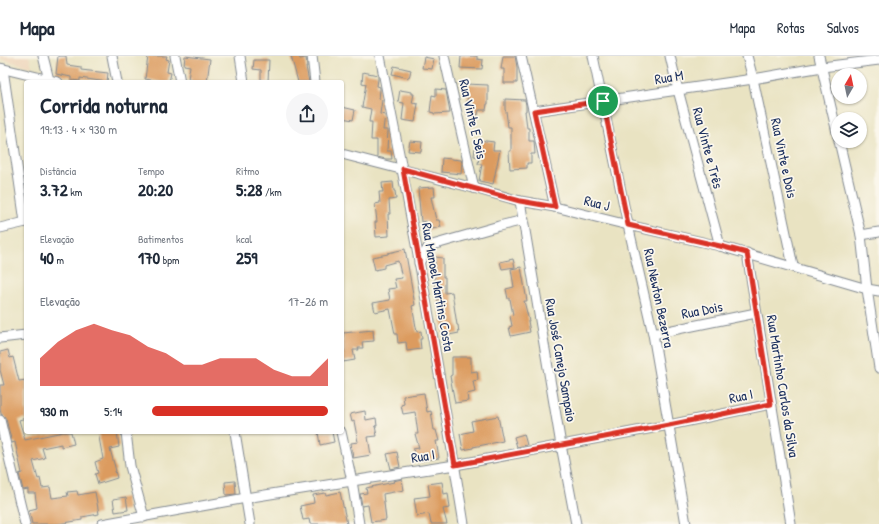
<!DOCTYPE html>
<html lang="pt">
<head>
<meta charset="utf-8">
<style>
	body { margin:0; font-family:"Patrick Hand",sans-serif; background:#f6f6f7; color:#1f2937; height:100vh; display:flex; flex-direction:column; font-size:15px; white-space:nowrap }
	* { box-sizing:border-box; margin:0 }
	p { font-size:13px; color:#747a83 }
	.icon { flex:none; width:22px; height:22px; fill:none; stroke:currentColor; stroke-width:2; stroke-linecap:round; stroke-linejoin:round }
	.map { position:relative; flex:1; overflow:hidden }
	.sheet { position:absolute; left:24px; top:24px; width:320px; height:354px; display:flex; flex-direction:column; background:#fff; border-radius:4px; box-shadow:0 1px 3px #0004 }
	.sheet>* { flex:none }
	.needle { width:26px; rotate:9deg }
	.tools { position:absolute; left:831px; top:12px; display:grid; gap:8px }
	.tools a { display:grid; place-items:center; width:36px; height:36px; border-radius:50%; background:#fff; box-shadow:0 1px 3px #0004; font-size:20px }
	.pin { position:absolute; display:grid; place-items:center; width:34px; height:34px; color:#fff; margin:-17px; border:2px solid #fff; border-radius:50%; box-shadow:0 1px 4px #0007 }
	.round { display:grid; place-items:center; flex:none; width:42px; height:42px; border-radius:21px; background:#f6f6f7 }
	.headline { display:flex; align-items:center; justify-content:space-between; height:68px; padding:0 16px }
	h1 { font-size:22px; font-weight:700; line-height:30px }
	.figures { display:grid; grid-template-columns:repeat(3,1fr); gap:6px; height:68px; padding:4px 16px }
	.figures div { display:grid; align-content:center }
	.figures b { font-size:17px; font-weight:700 }
	.figures small { font-size:11px; font-weight:400 }
	.figures p { font-size:11px }
	.chart { height:112px; padding:8px 16px }
	.chart p { display:flex; justify-content:space-between }
	.chart svg { width:100%; height:72px; margin-top:4px; fill:#d93025; opacity:.7 }
	ul { padding:0 16px; list-style:none; font-size:13px }
	li { display:grid; grid-template-columns:64px 48px 1fr; align-items:center; height:30px }
	li i { height:10px; border-radius:5px; background:#d93025 }
	header { display:flex; align-items:center; gap:24px; box-sizing:border-box; height:56px; padding:0 20px; background:#fff; border-bottom:1px solid #e0e1e3 }
	header strong { font-size:19px }
	nav { display:flex; gap:22px; margin-inline-start:auto; font-size:14px }
	.map>svg:first-child { display:block }
	.built { fill:#eed6bb }
	.building { fill:#dc9b5f }
	.lines { fill:none; stroke-linecap:round; stroke-linejoin:round }
	.minor-casing { stroke:#828990; stroke-width:11 }
	.minor { stroke:#fff; stroke-width:9 }
	.route-casing { stroke:#fff; stroke-width:8 }
	.route { stroke:#d93025; stroke-width:5 }
	.labels { text-anchor:middle; stroke-width:3.5; stroke-linejoin:round; paint-order:stroke }
	.street-label { font-size:14px; fill:#1b2f5e; stroke:#fbf7ec }
</style>
</head>
<body>
<header>
<strong>Mapa</strong>
<nav><a>Mapa</a><a>Rotas</a><a>Salvos</a></nav>
</header>
<div class="map">
<svg width="879" height="468" viewBox="0 0 879 468">
	<rect width="100%" height="100%" fill="#fbf7ec"/>
	<filter id="ink" filterUnits="userSpaceOnUse"><feTurbulence type="fractalNoise" baseFrequency=".025" numOctaves="2"/><feDisplacementMap in="SourceGraphic" scale="8" xChannelSelector="R" yChannelSelector="G"/><feConvolveMatrix kernelMatrix="1 2 1 2 8 2 1 2 1" color-interpolation-filters="sRGB"/></filter>
	<filter id="wash" filterUnits="userSpaceOnUse"><feTurbulence type="fractalNoise" baseFrequency=".012" numOctaves="4" result="noise"/><feDisplacementMap in="SourceGraphic" scale="16" xChannelSelector="R" yChannelSelector="G"/><feGaussianBlur stdDeviation="0.9" result="paint"/><feColorMatrix in="noise" values="0 0 0 0 0 0 0 0 0 0 0 0 0 0 0 0 0 1.4 0 .05"/><feComposite in="paint" operator="in"/></filter>
	<g filter="url(#wash)">
		<rect width="100%" height="100%" fill="#e9e3c2"/>
		<path class="built" d="M0 0H29L32 11 0 3Z"/>
		<g id="blocks">
			<g class="building">
				<path d="M58 0H66L67 9 81 11V14L108 17 107 26 80 22V25L71 24V21L56 18Z"/>
				<path d="M148 0H167L166 3 169 4 167 16 171 17 169 26H162L145 23Z"/>
				<path d="M185 0 210 3 207 26H191V23H188L190 10 184 9Z"/>
				<path d="M291 0H299L300 3 306 2 307 11H306L309 26H298Z"/>
				<path d="M461 0H477V3L483 4 482 13 460 12Z"/>
				<path d="M503 0H515L517 11V27H504V13H501Z"/>
				<path d="M424 1 434 3 432 13 422 12Z"/>
				<path d="M254 4H269L268 26H261V14L253 13Z"/>
				<path d="M394 10 411 14 409 22 392 18Z"/>
				<path d="M363 16 378 19V23L377 30 380 31V33L379 43 382 44 380 58 385 59 383 74H388L387 95H391L392 103H386L377 101V84H371L372 66H369L371 53 362 51 366 28 362 27Z"/>
				<path d="M466 28 488 29V48H487L486 54H479L478 59 467 58 468 47H467L468 39H466Z"/>
				<path d="M436 33 446 34 450 57 434 58V57L430 56 432 39 436 40Z"/>
				<path d="M400 34 412 36V38H414L412 47 418 48 415 66 402 64 404 47 398 46Z"/>
				<path d="M505 43 525 44 526 49V55H525L527 72H529V85H534L535 98H531V107H527V112L510 113 509 95H511V71H508L506 55 505 54Z"/>
				<path d="M342 51 355 54 353 64 342 62Z"/>
				<path d="M479 84 494 86 493 94H500L493 128 479 125 482 108H478L479 101 474 100 475 92H478Z"/>
				<path d="M410 85 422 86 421 96 408 95Z"/>
				<path d="M442 102 461 104 462 107 461 118 441 116Z"/>
				<path d="M393 126 394 135H395L396 143 389 144 390 158H388L389 180 376 181 375 166H377L375 148 380 147 379 136H383L382 127Z"/>
				<path d="M434 131 435 141H431L436 164H439L441 171 428 174 426 165 421 166 418 132Z"/>
				<path d="M405 193 415 249 412 250 417 276 421 275 422 283H420L421 293 407 295 406 286 398 287 397 278H395L390 253 375 256 373 247 390 244 388 233 396 232 394 223 402 222 398 205 384 209V212L375 214 372 201 388 198V197Z"/>
				<path d="M435 201 443 202V221H445V237L452 236 457 269H458L459 277 444 280 435 227Z"/>
				<path d="M513 203 515 211 502 213 500 206Z"/>
				<path d="M521 211 527 245H524L529 265H528L530 276 511 280 509 271 512 270 510 260 513 259 510 243H508L506 233 514 231 511 213Z"/>
				<path d="M373 274 374 285 362 286 363 292H358L359 294H353L355 304 343 306 342 296H344L343 277Z"/>
				<path d="M8 294 10 302 13 301 19 325 26 324V362L19 364 25 384 63 376H71L74 388 61 391V388L42 392 45 402 33 405 38 423 40 422 42 432 50 431 52 442 68 440 67 436 77 435 78 439 95 436 99 458 82 461V464L58 468H32L29 454 37 452 35 437H28V433L23 434 19 418 22 417 15 386 12 387 6 363 4 360 1 358 0 353V329H4L0 314V296Z"/>
				<path d="M452 301H471V316L477 315 478 324 473 325 475 336 467 338 468 345 455 347 450 320 452 319Z"/>
				<path d="M424 337 427 356 431 355 434 374H436L439 385H436L439 402 416 406 413 393 419 392 415 378H418L415 356 403 358 401 349 404 348 403 340Z"/>
				<path d="M365 355 366 364 376 362 377 370H375L377 380 368 381 371 399 353 402 351 387 358 386 354 365 352 366 350 358Z"/>
				<path d="M498 360 503 385 473 391V392L463 394 460 378 473 375 471 365Z"/>
				<path d="M98 376H117L119 391 110 393 116 415H115L117 422 98 428 95 418 98 417 95 406 103 403Z"/>
				<path d="M318 376H332L334 386 320 389Z"/>
				<path d="M524 378 527 389 517 391 514 381Z"/>
				<path d="M397 396 400 411 391 413 387 398Z"/>
				<path d="M402 423 404 434 383 438 386 464 371 466 368 449 362 450 360 438 367 437 366 432 394 426 393 425Z"/>
				<path d="M235 425 236 438 226 439 225 426Z"/>
				<path d="M442 426 444 438 448 437 450 452 443 453 447 468H431L429 458 417 460 414 442 430 440 428 428Z"/>
				<path d="M340 436 347 468H310L309 463 303 464 300 450 314 447 313 439 325 437 326 439Z"/>
				<path d="M126 441 128 454 115 456 113 443Z"/>
			</g>
		</g>
	</g>
	<g filter="url(#ink)">
		<use href="#blocks" fill-opacity="0" stroke="#828990" stroke-width="1"/>
		<g class="lines">
			<g class="minor-casing">
				<g id="minor">
					<path d="M43 0 49 24"/>
					<path d="M112 0 117 26"/>
					<path d="M175 0 180 26"/>
					<path d="M240 0 244 26"/>
					<path d="M312 0 315 26"/>
					<path d="M380 0C411 155 439 312 464 468"/>
					<path d="M444 0 474 132"/>
					<path d="M521 0 555 151"/>
					<path d="M593 0 628 169 653 278 686 468"/>
					<path d="M670 0 678 34 720 190"/>
					<path d="M747 0 753 23 793 210"/>
					<path d="M819 0 838 81"/>
					<path d="M0 12 58 26"/>
					<path d="M3 13 25 166"/>
					<path d="M534 55 753 23 822 11 879 4"/>
					<path d="M839 85 861 179 867 233 879 312"/>
					<path d="M342 98 474 132 520 145 555 151 628 169 720 190 867 233 879 235"/>
					<path d="M520 145 561 389 576 468"/>
					<path d="M0 172 26 166"/>
					<path d="M861 179 879 176"/>
					<path d="M747 197 791 468"/>
					<path d="M419 207 429 190 499 170 524 164"/>
					<path d="M653 278 756 257"/>
					<path d="M0 282 26 279"/>
					<path d="M0 364 25 468"/>
					<path d="M126 376 130 410 144 461"/>
					<path d="M235 376 250 468"/>
					<path d="M341 376 352 425 359 468"/>
					<path d="M102 468 246 442 352 425 455 409 669 369 771 348"/>
				</g>
			</g>
			<use href="#minor" class="minor"/>
		</g>
	</g>
	<g class="lines" filter="url(#ink)">
		<g class="route-casing">
			<path id="route" d="M603 45 628 169 720 190 747 197 771 348 669 369 455 409 403 113 520 145 555 151 534 55Z"/>
		</g>
		<use href="#route" class="route"/>
	</g>
	<g class="labels">
		<g class="street-label">
			<text transform="translate(669 21) rotate(-9)" y="5">Rua M</text>
			<text transform="translate(473 63) rotate(77)" y="5">Rua Vinte E Seis</text>
			<text transform="translate(708 92) rotate(75)" y="5">Rua Vinte e Três</text>
			<text transform="translate(784 102) rotate(78)" y="5">Rua Vinte e Dois</text>
			<text transform="translate(597 147) rotate(14)" y="5">Rua J</text>
			<text transform="translate(438 231) rotate(80)" y="5">Rua Manoel Martins Costa</text>
			<text transform="translate(659 242) rotate(78)" y="5">Rua Newton Bezerra</text>
			<text transform="translate(702 254) rotate(-11)" y="5">Rua Dois</text>
			<text transform="translate(561 304) rotate(80)" y="5">Rua José Canejo Sampaio</text>
			<text transform="translate(783 330) rotate(81)" y="5">Rua Martinho Carlos da Silva</text>
			<text transform="translate(741 340) rotate(-12)" y="5">Rua I</text>
			<text transform="translate(423 400) rotate(-9)" y="5">Rua I</text>
		</g>
	</g>
</svg>
<div class="tools">
<a><svg class="needle" viewBox="-14 -14 28 28"><path d="M0-13l5 13h-10z" fill="#e53935"/><path d="M0 13l5-13h-10z" fill="#747a83"/></svg></a>
<a><svg class="icon" aria-label="layers" viewBox="0 0 24 24"><path d="M12 4l9 5-9 5-9-5zM3 14l9 5 9-5"/></svg></a>
</div>
<div class="pin" style="left:603px;top:45px;background:#1e9e55"><svg class="icon" aria-label="arrive" viewBox="0 0 24 24"><path d="M6 21V4h12l-3 4 3 4H6"/></svg></div>
<section class="sheet">
<div class="headline"><div><h1>Corrida noturna</h1><p>19:13 · 4 × 930 m</p></div><a class="round"><svg class="icon" aria-label="share" viewBox="0 0 24 24"><path d="M12 15V3M7 8l5-5 5 5M5 13v7h14v-7"/></svg></a></div>
<div class="figures">
<div><p>Distância</p><b>3.72<small> km</small></b></div>
<div><p>Tempo</p><b>20:20</b></div>
<div><p>Ritmo</p><b>5:28<small> /km</small></b></div>
</div>
<div class="figures">
<div><p>Elevação</p><b>40<small> m</small></b></div>
<div><p>Batimentos</p><b>170<small> bpm</small></b></div>
<div><p>kcal</p><b>259</b></div>
</div>
<div class="chart"><p><span>Elevação</span>17–26 m</p>
<svg viewBox="0 0 160 44" preserveAspectRatio="none"><path d="M0 44V27L10 17L20 10L30 6L40 10L50 13L60 20L70 24L80 31L90 31L100 27L110 27L120 27L130 34L140 38L150 38L160 27V44z"/></svg>
</div>
<ul>
<li><b>930 m</b>5:14<i style="width:100%"></i></li>
</ul>
</section>
</div>
</body>
</html>
